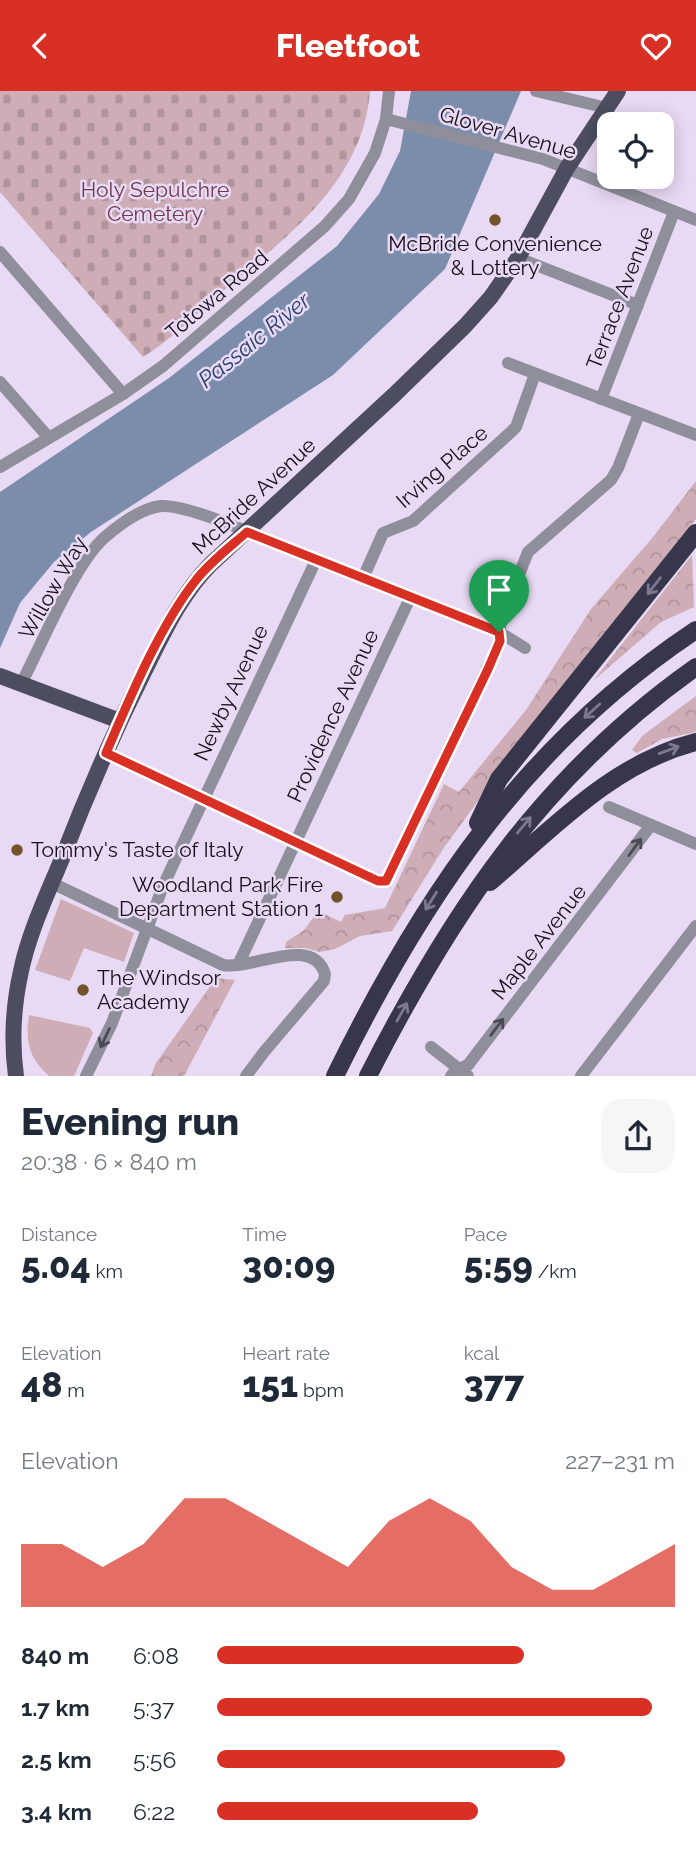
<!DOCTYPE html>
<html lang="en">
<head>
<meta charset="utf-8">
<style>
	body { margin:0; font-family:Raleway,sans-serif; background:#f6f6f7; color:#1f2937; height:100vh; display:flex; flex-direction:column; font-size:26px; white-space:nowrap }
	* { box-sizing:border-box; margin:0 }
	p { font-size:23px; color:#747a83 }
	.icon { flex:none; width:38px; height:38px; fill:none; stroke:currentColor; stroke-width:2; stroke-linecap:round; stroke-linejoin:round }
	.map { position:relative; height:985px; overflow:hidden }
	.details { display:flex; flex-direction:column; background:#fff; flex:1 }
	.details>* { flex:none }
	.controls { position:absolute; left:597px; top:21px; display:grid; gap:14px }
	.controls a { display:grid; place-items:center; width:77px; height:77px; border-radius:14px; background:#fff; box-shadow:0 4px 18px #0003; font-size:35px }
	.pin { position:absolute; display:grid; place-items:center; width:60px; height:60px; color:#fff; margin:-72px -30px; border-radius:50% 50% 50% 0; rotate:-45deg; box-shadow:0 0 7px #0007 }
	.pin .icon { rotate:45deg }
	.round { display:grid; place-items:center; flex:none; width:74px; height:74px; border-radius:21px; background:#f6f6f7 }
	.overview { display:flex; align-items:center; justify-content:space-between; height:119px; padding:0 21px }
	h1 { font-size:38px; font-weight:800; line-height:52px }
	.metrics { display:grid; grid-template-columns:repeat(3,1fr); gap:10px; height:119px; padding:7px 21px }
	.metrics div { display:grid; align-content:center }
	.metrics b { font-size:35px; font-weight:800 }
	.metrics small { font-size:19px; font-weight:400 }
	.metrics p { font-size:19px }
	.chart { height:196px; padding:14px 21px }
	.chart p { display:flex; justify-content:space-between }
	.chart svg { width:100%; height:126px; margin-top:7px; fill:#d93025; opacity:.7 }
	ul { padding:0 21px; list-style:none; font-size:23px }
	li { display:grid; grid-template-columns:112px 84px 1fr; align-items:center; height:52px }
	li i { height:18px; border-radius:9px; background:#d93025 }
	header { display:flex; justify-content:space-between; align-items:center; height:91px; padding:0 21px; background:#d93025; color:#fff; font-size:32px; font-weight:800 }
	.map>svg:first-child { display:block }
	.forest { fill:url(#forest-crowns) }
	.cemetery { fill:url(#cemetery-stones) }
	.green { fill:#ceadb6 }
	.water { fill:#7c8dac }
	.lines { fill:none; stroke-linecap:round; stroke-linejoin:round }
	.minor { stroke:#8f8f9b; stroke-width:12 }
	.major { stroke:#4d4d61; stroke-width:16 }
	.highway { stroke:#37364d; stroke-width:18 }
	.oneway { stroke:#7e7790 }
	.oneway2 { stroke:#4b4953 }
	.route-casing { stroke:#fff; stroke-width:14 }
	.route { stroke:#d93025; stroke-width:9 }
	.poi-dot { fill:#735329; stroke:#e8d9f4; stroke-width:2.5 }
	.labels { text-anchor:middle; stroke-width:5; stroke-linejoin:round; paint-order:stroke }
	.street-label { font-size:21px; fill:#140f18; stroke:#e8d9f4 }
	.park-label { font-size:21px; fill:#70394c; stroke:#e8d9f4 }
	.poi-label { font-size:21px; fill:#140f18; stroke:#e8d9f4; text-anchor:start }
	.water-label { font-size:23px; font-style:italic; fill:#2b436f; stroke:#e8d9f4 }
</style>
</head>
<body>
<header><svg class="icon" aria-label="back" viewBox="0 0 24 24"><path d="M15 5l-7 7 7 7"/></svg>Fleetfoot<svg class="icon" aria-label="heart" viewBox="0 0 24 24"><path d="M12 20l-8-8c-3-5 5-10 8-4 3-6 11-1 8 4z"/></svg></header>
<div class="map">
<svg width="696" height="985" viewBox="0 0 696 985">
	<defs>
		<pattern id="forest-crowns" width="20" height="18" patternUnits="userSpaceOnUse" patternTransform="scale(1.75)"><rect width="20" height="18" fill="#ceadb6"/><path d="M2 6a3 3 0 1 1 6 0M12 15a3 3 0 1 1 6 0" fill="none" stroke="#b0949c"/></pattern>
		<pattern id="cemetery-stones" width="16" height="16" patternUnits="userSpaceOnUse" patternTransform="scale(1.75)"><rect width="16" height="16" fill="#ceadb6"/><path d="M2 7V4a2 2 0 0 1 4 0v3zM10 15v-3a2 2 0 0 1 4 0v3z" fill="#b0949c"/></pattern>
	</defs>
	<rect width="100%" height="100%" fill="#e8d9f4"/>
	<g class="forest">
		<path d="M696 390V428L659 479 505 673 443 758 392 840 360 845 335 858 320 861 305 857H285L286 851 304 839 318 820 341 831 345 824 385 817 444 693 459 701 526 619 591 518 653 446Z"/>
		<path d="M692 464 694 516 661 531 593 590Z"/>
		<path d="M696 605V641L662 648 637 662 632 659 642 645Z"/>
		<path d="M216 887 235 889 184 985H151L156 972Z"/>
	</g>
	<path class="cemetery" d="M0 0H370C363 92 286 146 222 201 196 223 171 249 143 266L0 101Z"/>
	<g class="green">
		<path d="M61 808 134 842 124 871 84 857 70 890 35 879Z"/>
		<path d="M29 924 90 937 93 942 74 985H49C29 967 25 951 29 924Z"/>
	</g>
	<path class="water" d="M411 0H521L445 178 333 284 91 441 54 471 20 512 0 557V401L169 287 337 155 379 103 400 60Z"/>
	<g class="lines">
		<g class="minor">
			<path d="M536 0 607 17"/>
			<path d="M386 28 543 68 696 129"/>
			<path d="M0 161 123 303"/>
			<path d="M518 167 638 214"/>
			<path d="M508 272 696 344"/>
			<path d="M0 291 49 347"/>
			<path d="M601 308 674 121"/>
			<path d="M0 376 123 303 163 275 325 135 349 108 375 62 386 28 389 0"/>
			<path d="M363 487 383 442 413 430 512 340 516 336 535 283"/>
			<path d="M21 593C41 555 75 472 105 446 119 434 142 417 161 415 188 413 263 447 291 459 360 487 430 514 499 541L525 557"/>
			<path d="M106 662 378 790H386L500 550V531L528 461 611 389 618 377 639 323"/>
			<path d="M609 716 696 753"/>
			<path d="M52 792 223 874C253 879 312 843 325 883L324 890 264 961 246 985"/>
			<path d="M238 874 410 507"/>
			<path d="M431 956 468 985"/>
			<path d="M86 985 112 932 163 795 316 469"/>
			<path d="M451 985 455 980 468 974 651 734"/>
			<path d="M581 985 696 835"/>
		</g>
		<g class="major">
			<path d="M0 585 120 630"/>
			<path d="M16 985C11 949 13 916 21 880 29 841 48 802 63 765 87 703 114 641 144 581 163 543 181 503 211 473L394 304 465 235 491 206 518 167 567 77 618 0"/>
		</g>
		<g class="highway">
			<path d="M478 732 499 688 696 442"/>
			<path d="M490 791C553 737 613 672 696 651"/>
			<path d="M335 985C423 805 526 652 696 539"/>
			<path d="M368 985C452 820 543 684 696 576"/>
		</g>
	</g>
	<defs><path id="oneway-shaft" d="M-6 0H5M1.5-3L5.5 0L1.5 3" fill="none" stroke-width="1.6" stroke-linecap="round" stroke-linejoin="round" transform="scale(1.75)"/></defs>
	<g class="oneway">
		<use href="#oneway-shaft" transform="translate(654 495) rotate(128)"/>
		<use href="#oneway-shaft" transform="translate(592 620) rotate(138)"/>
		<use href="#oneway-shaft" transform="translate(669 659) rotate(-20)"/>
		<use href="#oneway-shaft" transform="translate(524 734) rotate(-50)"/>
		<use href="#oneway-shaft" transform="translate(431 810) rotate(122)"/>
		<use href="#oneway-shaft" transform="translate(402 921) rotate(-61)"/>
	</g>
	<g class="oneway2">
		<use href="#oneway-shaft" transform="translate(635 756) rotate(-54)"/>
		<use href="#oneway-shaft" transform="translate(497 936) rotate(-53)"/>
		<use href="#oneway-shaft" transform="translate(105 947) rotate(115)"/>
	</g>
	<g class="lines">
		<g class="route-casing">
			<path id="route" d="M247 441 499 541 500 550 488 578 386 790H378L106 662C129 609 160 534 196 489 210 471 230 456 247 441Z"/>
		</g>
		<use href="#route" class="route"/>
	</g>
	<g class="poi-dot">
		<circle cx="495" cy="129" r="7"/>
		<circle cx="17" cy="759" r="7"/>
		<circle cx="337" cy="806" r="7"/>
		<circle cx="83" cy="899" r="7"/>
	</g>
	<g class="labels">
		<g class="street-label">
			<text transform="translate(508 42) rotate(16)" y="7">Glover Avenue</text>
			<text transform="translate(217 204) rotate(-40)" y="7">Totowa Road</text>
			<text transform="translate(620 207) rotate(-69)" y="7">Terrace Avenue</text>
			<text transform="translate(442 376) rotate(-41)" y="7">Irving Place</text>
			<text transform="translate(254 405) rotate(-43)" y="7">McBride Avenue</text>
			<text transform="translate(53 497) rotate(-60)" y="7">Willow Way</text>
			<text transform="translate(231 602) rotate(-65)" y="7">Newby Avenue</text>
			<text transform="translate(333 625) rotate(-65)" y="7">Providence Avenue</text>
			<text transform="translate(539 851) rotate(-52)" y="7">Maple Avenue</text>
		</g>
		<g class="park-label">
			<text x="155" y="106">Holy Sepulchre<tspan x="155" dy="24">Cemetery</tspan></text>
		</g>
		<g class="poi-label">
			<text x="495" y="160" text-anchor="middle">McBride Convenience<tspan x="495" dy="24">&amp; Lottery</tspan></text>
			<text x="31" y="766">Tommy's Taste of Italy</text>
			<text x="323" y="801" text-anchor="end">Woodland Park Fire<tspan x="323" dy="24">Department Station 1</tspan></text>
			<text x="97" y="894">The Windsor<tspan x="97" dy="24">Academy</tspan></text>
		</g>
		<g class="water-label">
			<text transform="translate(254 249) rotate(-39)" y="8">Passaic River</text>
		</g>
	</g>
</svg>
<div class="controls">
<a><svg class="icon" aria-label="locate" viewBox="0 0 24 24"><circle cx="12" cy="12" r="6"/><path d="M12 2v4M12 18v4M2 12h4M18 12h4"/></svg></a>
</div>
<div class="pin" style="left:499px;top:541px;background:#1e9e55"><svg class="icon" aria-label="arrive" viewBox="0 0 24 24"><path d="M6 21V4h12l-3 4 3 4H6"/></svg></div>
</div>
<section class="details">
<div class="overview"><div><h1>Evening run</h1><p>20:38 · 6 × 840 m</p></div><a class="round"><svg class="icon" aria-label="share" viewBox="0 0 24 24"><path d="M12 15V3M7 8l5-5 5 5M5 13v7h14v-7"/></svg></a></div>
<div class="metrics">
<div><p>Distance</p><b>5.04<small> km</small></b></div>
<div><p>Time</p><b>30:09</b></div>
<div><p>Pace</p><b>5:59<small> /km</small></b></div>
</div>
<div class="metrics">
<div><p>Elevation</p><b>48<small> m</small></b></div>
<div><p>Heart rate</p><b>151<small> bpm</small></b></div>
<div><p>kcal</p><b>377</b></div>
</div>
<div class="chart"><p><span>Elevation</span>227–231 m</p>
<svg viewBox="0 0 160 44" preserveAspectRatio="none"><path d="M0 44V22L10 22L20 30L30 22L40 6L50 6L60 14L70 22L80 30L90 14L100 6L110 14L120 30L130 38L140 38L150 30L160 22V44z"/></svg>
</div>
<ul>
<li><b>840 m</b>6:08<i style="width:67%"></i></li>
<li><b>1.7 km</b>5:37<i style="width:95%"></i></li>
<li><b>2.5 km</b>5:56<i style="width:76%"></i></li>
<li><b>3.4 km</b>6:22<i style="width:57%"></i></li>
</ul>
</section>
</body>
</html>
